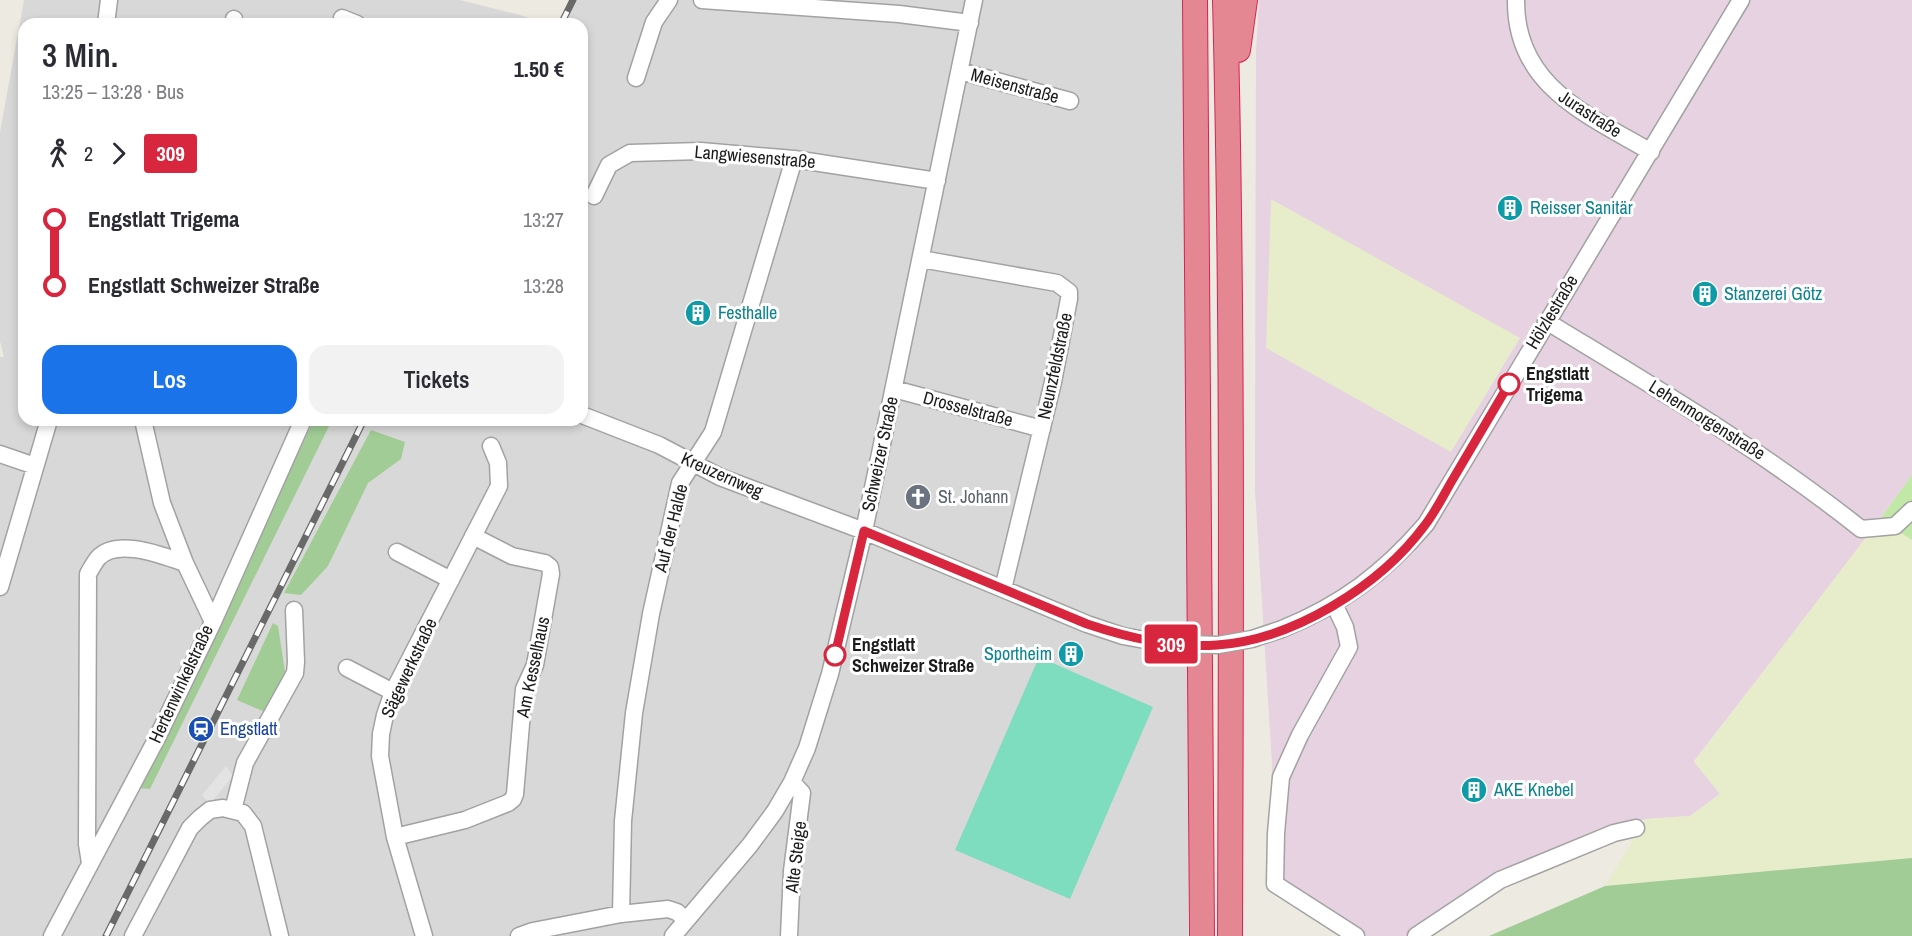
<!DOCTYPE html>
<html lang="de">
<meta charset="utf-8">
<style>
body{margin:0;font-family:"Archivo Narrow",sans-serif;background:#f2f2f3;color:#2b2b33;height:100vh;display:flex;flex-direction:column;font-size:22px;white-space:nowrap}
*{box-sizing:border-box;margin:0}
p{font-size:20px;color:#7c7c81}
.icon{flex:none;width:33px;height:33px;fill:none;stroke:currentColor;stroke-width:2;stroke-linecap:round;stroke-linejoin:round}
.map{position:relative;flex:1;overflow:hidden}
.sheet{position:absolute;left:18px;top:18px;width:570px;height:408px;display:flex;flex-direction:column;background:#fff;border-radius:18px;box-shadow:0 3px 9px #0003}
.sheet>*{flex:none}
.badge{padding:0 12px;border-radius:4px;font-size:21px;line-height:39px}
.map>.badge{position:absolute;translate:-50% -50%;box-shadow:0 0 0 3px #fff}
.legs{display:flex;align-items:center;gap:9px;height:66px;padding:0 24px;font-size:20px}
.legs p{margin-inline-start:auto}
.headline{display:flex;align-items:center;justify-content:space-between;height:102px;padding:0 24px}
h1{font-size:33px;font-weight:600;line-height:45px}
.primary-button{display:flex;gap:12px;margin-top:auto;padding:12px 24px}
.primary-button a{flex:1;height:69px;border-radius:18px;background:#1a73e8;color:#fff;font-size:24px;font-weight:600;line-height:69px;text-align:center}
.primary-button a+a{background:#f2f2f3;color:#2b2b33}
ul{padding:0 24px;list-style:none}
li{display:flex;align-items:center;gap:21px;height:66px;font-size:22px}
li i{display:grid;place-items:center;width:9px;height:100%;margin:0 8px;background:currentColor}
li i::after{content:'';width:15px;height:15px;margin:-8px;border:4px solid;border-radius:50%;background:#fff}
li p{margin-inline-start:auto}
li:first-child i{background:linear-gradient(#0000 50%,currentColor 0)}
li:last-child i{background:linear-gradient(currentColor 50%,#0000 0)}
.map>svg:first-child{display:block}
</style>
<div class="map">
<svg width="1912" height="936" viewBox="0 0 1912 936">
<rect width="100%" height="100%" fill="#edeae1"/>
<path fill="#d9d8d8" d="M24,0H460L520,15L547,24H24V420H582V24H565L577,0H1182L1185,22L1190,435L1188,936H0V357H4L0,341V132Z"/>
<path fill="#e6d2e1" d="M1259,0H1912V475L1839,574L1694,761L1720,794L1690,816L1646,819L1611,828L1406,936H1367L1270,878L1272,764L1255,490L1256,52Z"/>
<path fill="#e7eccb" d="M1271,199L1520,338L1451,452L1266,348Z
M1880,519L1912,540V858L1605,886L1646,819L1690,816L1720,794L1694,762Z"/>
<path fill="#c1e8a6" d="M1912,475V540L1880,519Z"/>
<path fill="#a1cc95" d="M314,420H332L150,789L137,788Z
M371,430L405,442L401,459L368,483L328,566L301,595L284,593Z
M273,623L278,626L285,672L267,713L237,700Z
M1912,858V936H1489L1605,886Z"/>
<path fill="#7eddbf" d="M1039,657L1153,707L1070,899L955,850Z"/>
<path fill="#e3e3e3" d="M226,766L233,776L210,804L202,795Z"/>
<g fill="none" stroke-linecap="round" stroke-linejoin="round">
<g stroke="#a2a2a2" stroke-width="19">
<path id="minor" d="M702,0L899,14L970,23
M1516,0C1515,86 1588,115 1651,152
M342,18L357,24
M106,24L109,0
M233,24L234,19
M960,71L1070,101
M636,78L654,22L669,0
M594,196L609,165L630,153L701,151L794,159L937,181
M921,259L1057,283L1069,292V299L1053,382L1003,589
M1546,321C1654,387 1762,450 1861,529L1895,526L1912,510
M894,389L1042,429
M582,415L659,445L720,477L864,531L1087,624L1123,636L1161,643
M143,420L162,503L185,563L213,622
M0,454L35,466
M397,552L451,580
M0,587L49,420
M1334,604L1345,627L1349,647L1300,735L1281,777L1276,833L1275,884L1356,936
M1282,629C1341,605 1384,573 1426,524L1741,0
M347,668L393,692
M233,810L245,763L295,673L296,662L294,610
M395,837L465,820L508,803L513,799L515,794L524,689L535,665L551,574L550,567L545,563L512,556L473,536
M90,863L87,844L88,574C91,569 94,563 98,558C117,537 163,556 185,563
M621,914L623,821L634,713L651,614L680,483L713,432L794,159
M52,936L157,738L213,622L303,420
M133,936L190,828L200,818L210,810L223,808L243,813L253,826L280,936
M424,936L395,837L380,756L381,734L385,715L393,692L499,486L498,463L491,446
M519,936L533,931L621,914L668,909L677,912L686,920
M673,936L750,845L775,811L792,782L807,748L830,674L864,531L974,0
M789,936L792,871L802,793L792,782
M1416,936L1500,880L1614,833L1636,828"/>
</g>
<g stroke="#d42454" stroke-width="26">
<path id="highway" d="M1195,0L1202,936
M1225,0C1233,312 1231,624 1230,936
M1238,50L1245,0"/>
</g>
<use href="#minor" stroke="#fff" stroke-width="16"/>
<use href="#highway" stroke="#e58792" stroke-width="24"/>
<g stroke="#696969" stroke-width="7">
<path id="rail" d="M561,24L573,0
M106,936L364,420"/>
</g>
<use href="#rail" stroke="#fff" stroke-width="4.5" stroke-dasharray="14" stroke-linecap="butt"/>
<g stroke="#a2a2a2" stroke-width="19" stroke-linecap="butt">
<path id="minor-bridge" d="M1161,643L1218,645L1252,639L1282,629"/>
</g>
<use href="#minor-bridge" stroke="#fff" stroke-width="16"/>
</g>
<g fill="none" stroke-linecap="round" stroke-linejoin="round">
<g stroke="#fff" stroke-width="14">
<path id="line-1" d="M835,655L864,531L1087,624C1129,638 1172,648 1217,645C1293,640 1380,586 1425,525C1436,511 1444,494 1453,479C1472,447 1490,416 1509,384"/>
</g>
<use href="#line-1" stroke="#d7263d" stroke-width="9"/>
</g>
<defs>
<g id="building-disc" transform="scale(1.35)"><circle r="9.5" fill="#0f9aa8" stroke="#fff"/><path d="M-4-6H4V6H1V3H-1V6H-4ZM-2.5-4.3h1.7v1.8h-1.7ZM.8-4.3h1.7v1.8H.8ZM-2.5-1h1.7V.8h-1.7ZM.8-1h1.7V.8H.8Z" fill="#fff"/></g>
<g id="church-disc" transform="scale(1.35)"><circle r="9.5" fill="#6b7280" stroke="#fff"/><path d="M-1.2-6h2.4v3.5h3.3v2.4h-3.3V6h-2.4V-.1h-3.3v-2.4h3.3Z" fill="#fff"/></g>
<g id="station-disc" transform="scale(1.35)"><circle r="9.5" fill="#1a4fb4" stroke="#fff"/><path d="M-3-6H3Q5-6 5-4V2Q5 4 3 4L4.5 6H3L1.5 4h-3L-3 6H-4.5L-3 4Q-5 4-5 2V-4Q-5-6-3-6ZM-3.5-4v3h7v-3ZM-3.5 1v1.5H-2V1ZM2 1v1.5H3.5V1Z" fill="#fff"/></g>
</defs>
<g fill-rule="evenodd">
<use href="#building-disc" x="1510" y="208"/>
<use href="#building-disc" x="1705" y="294"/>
<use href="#building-disc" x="698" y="313"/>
<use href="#church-disc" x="918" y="497"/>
<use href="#building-disc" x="1071" y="654"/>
<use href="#station-disc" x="201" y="729"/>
<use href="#building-disc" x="1474" y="790"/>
</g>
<g fill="#fff" stroke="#d7263d" stroke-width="3">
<circle cx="1509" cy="384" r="10"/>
<circle cx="835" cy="655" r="10"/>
</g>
<g text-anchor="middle" stroke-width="6" stroke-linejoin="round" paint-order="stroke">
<g font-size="18" fill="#1b1b1b" stroke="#fff">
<text transform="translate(1015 86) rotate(15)" y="6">Meisenstraße</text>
<text transform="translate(1590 114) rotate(33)" y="6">Jurastraße</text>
<text transform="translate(755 157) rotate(5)" y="6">Langwiesenstraße</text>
<text transform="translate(1552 312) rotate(-59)" y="6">Hölzlestraße</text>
<text transform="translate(1055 366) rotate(-78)" y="6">Neunzfeldstraße</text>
<text transform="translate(968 409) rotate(15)" y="6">Drosselstraße</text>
<text transform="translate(1707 420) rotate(32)" y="6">Lehenmorgenstraße</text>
<text transform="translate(880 454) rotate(-78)" y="6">Schweizer Straße</text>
<text transform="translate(722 475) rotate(24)" y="6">Kreuzernweg</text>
<text transform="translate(671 528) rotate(-76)" y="6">Auf der Halde</text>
<text transform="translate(533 667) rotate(-78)" y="6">Am Kesselhaus</text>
<text transform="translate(409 668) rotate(-65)" y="6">Sägewerkstraße</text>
<text transform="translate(181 684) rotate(-65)" y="6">Hertenwinkelstraße</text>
<text transform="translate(796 857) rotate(-83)" y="6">Alte Steige</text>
</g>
<g font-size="18" fill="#0d838f" stroke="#fff" text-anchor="start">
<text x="1530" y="214">Reisser Sanitär</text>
<text x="1724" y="300">Stanzerei Götz</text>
<text x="718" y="319">Festhalle</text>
<text x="1052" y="660" text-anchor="end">Sportheim</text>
<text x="1494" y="796">AKE Knebel</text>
</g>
<g font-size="18" font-weight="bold" fill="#1b1b1b" stroke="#fff" text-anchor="start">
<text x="1526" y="380">Engstlatt<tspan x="1526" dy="21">Trigema</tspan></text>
<text x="852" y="651">Engstlatt<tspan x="852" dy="21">Schweizer Straße</tspan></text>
</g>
<g font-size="18" fill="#5b616d" stroke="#fff" text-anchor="start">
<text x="938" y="503">St. Johann</text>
</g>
<g font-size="18" fill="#164399" stroke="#fff" text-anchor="start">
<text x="220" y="735">Engstlatt</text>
</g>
</g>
</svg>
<b class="badge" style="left:1171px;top:644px;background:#d7263d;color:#fff">309</b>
<section class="sheet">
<div class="headline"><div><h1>3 Min.</h1><p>13:25 – 13:28 · Bus</p></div><b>1.50 €</b></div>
<div class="legs"><svg class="icon" aria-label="walk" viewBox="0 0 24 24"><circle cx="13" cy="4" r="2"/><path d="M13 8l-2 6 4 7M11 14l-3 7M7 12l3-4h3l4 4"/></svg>2<svg class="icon" aria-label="forward" viewBox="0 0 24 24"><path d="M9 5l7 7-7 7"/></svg><b class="badge" style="background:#d7263d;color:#fff">309</b></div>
<ul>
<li><i style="color:#d7263d"></i><b>Engstlatt Trigema</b><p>13:27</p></li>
<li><i style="color:#d7263d"></i><b>Engstlatt Schweizer Straße</b><p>13:28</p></li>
</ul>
<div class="primary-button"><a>Los</a><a>Tickets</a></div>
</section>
</div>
